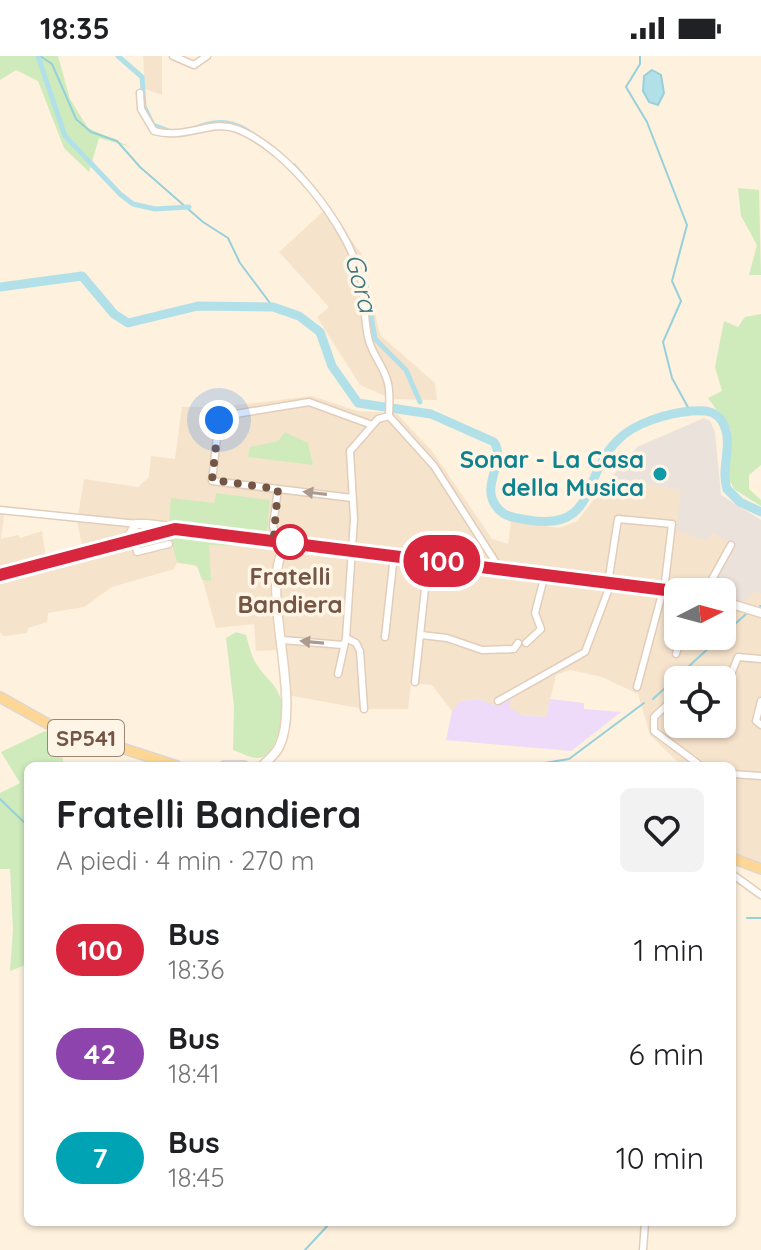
<!DOCTYPE html>
<html lang="it">
<meta charset="utf-8">
<style>
body{margin:0;font-family:Quicksand,sans-serif;background:#f2f2f2;color:#202124;height:100vh;display:flex;flex-direction:column;font-size:30px;white-space:nowrap}
*{box-sizing:border-box;margin:0}
p{font-size:26px;color:#757577}
.icon{flex:none;width:44px;height:44px;fill:none;stroke:currentColor;stroke-width:2;stroke-linecap:round;stroke-linejoin:round}
.map{position:relative;flex:1;overflow:hidden}
.sheet{position:absolute;left:24px;top:706px;width:712px;height:464px;display:flex;flex-direction:column;background:#fff;border-radius:12px;box-shadow:0 2px 6px #0004}
.sheet>*{flex:none}
.badge{padding:0 16px;border-radius:26px;font-size:28px;line-height:52px}
.needle{width:52px;rotate:84deg}
.fabs{position:absolute;left:664px;top:522px;display:grid;gap:16px}
.fabs a{display:grid;place-items:center;width:72px;height:72px;border-radius:12px;background:#fff;box-shadow:0 2px 6px #0004;font-size:40px}
.you{position:absolute;width:40px;height:40px;margin:-20px;border:6px solid #fff;border-radius:50%;background:#1a73e8;box-shadow:0 0 0 12px #1a73e833}
.map>.badge{position:absolute;translate:-50% -50%;box-shadow:0 0 0 4px #fff}
.round{display:grid;place-items:center;flex:none;width:84px;height:84px;border-radius:12px;background:#f2f2f2}
.overview{display:flex;align-items:center;justify-content:space-between;height:136px;padding:0 32px}
h1{font-size:38px;font-weight:700;line-height:60px}
ul{padding:0;list-style:none}
li{display:flex;align-items:center;gap:24px;height:104px;padding:0 32px}
li div{flex:1}
li b{display:block;font-size:30px}
li em{font-style:normal}
li .badge{min-width:88px;font-weight:700;text-align:center}
.status{display:flex;justify-content:space-between;align-items:center;height:56px;padding:0 40px;background:#fff;direction:ltr}
.status svg{height:22px;fill:currentColor}
.map>svg:first-child{display:block}
</style>
<div class="status"><b>18:35</b><svg viewBox="0 0 49 12"><path d="M0 12V9h3v3zM5 12V6h3v6zM10 12V3h3v9zM15 12V0h3v12zM26 1h20v11H26zM47 4h2v5h-2z"/></svg></div>
<div class="map">
<svg width="761" height="1194" viewBox="0 0 761 1194">
<rect width="100%" height="100%" fill="#fef1de"/>
<path fill="#f6e3cc" fill-rule="evenodd" d="M143,0H162V39L145,33Z
M327,152L361,197L380,279L435,327L437,344L392,343L360,329L317,261L329,251L279,196Z
M312,340L357,355L396,357L432,395L492,483L508,488L511,465L559,472L577,465L611,422L681,434L712,477L734,489L710,536H678V580H722V540L742,547L753,536L761,537V809L732,799V710H682L650,679L638,638L602,621L570,614L556,619L546,661L522,659L477,643L460,645L452,655L432,629L411,627L408,653H364L282,638L279,594L256,595L254,568L216,572L200,514L194,509L177,507L174,513L112,531L84,551L48,557L47,566L28,572L27,577L4,580L0,576V452H5L1,483L18,479L20,482L42,475L46,502L83,493L77,466L84,423L138,431L149,421L151,400L175,403L182,351H220ZM678,624H722V668H678Z"/>
<path fill="#ebe2db" d="M704,362L710,365L715,376L721,439L761,464V537L753,536L743,547L722,540V536L709,535L734,489L712,477L707,485L676,474L681,434L611,422L637,391Z"/>
<path fill="#eedbf9" d="M511,639L510,652L522,659L546,661L550,643L584,647V653L621,656L571,695L446,684L452,655L460,645L477,643L495,649Z"/>
<path fill="#cfebbc" d="M0,0H58L70,43L88,72L131,91L99,82L89,116L64,92L38,25L16,14L0,24Z
M738,132L759,134L761,219H749L757,189L741,160Z
M761,258V409L749,419V433L761,444V450L734,433L728,421L731,374L708,342L722,335L715,311L724,265L738,271L745,261Z
M285,376L308,387L313,409L248,401L250,391L278,385Z
M216,437L270,444L267,475L169,467L171,442L214,447Z
M194,479L233,484L232,490L209,489L211,525L202,524L197,510L177,506L170,481Z
M236,576L246,579C249,589 251,600 257,609C264,621 277,628 281,644C285,658 278,694 263,701C255,705 242,697 233,694L234,650L226,582Z
M45,675L62,681L63,710H28V908L10,915L13,874L10,813H0V737L20,727L1,696Z"/>
<path fill="#b2e0e8" stroke="#97d0da" stroke-width="2" d="M652,14L661,19L664,37L658,49L649,46L643,35L644,20Z"/>
<g fill="none" stroke-linecap="round" stroke-linejoin="round">
<path stroke="#97d0da" stroke-width="2" d="M40,0L52,8L76,63L91,76L117,85L140,111L203,166L228,182L240,207L273,251
M640,0V8L626,31L647,66L687,169L672,225L681,245L663,286L672,322L690,355
M760,550H761
M653,643L746,558
M526,710L569,703L644,647
M0,743L28,770
M747,862H761
M305,1194L331,1166"/>
<path stroke="#b2e0e8" stroke-width="5" d="M38,0L65,80L120,138L133,148L155,153L189,151
M118,0L142,21L144,50L153,69L169,75
M194,73C217,62 235,65 255,80
M294,110L305,123
M344,177L365,223L375,283L406,314L420,346"/>
<path stroke="#b2e0e8" stroke-width="9" d="M0,231L82,220L114,258L128,267L198,250L273,251L299,260L320,276L332,310L358,347L431,358L494,386C507,405 480,429 496,450C503,461 516,462 528,464C598,476 581,419 618,384C634,367 668,357 691,355C704,354 716,354 723,367C734,388 720,412 727,433L740,446L761,456"/>
<g stroke="#e2cdba" stroke-width="9">
<path id="street" d="M173,0L194,9L207,0
M140,37L141,53L154,75C186,84 211,63 237,73C287,92 346,168 360,219C366,240 363,264 369,285C373,299 383,310 387,324C391,335 389,349 389,360
M389,360L434,410L500,513
M352,442L212,425L219,364L223,360L309,346L372,369
M0,454L138,468
M134,483L137,496L169,488
M277,484L273,470L278,433
M608,527L618,463L672,468L664,534
M705,536L731,489
M421,579L447,582L482,594L514,593L518,587
M385,581L394,499
M346,582L356,587L360,595L364,653
M282,584L343,589
M526,587L541,573L535,557L545,518
M676,598L681,580
M338,618L346,582L354,463L350,395L378,363L389,360
M415,626L428,504
M637,631L663,534
M722,641L738,601L761,603
M498,645L585,596L611,527
M761,645L756,665L761,669
M678,648L669,647L654,661V675L701,710
M732,718L761,720
M732,818L761,839
M643,1194L645,1166"/>
</g>
<g stroke="#e9d0b9" stroke-width="11">
<path id="secondary" d="M118,486L129,480L136,468H147L682,536
M0,519L170,474
M722,545L761,557
M262,710C268,704 275,699 279,691C304,640 255,524 288,486"/>
</g>
<g stroke="#ded6d2" stroke-width="12">
<path id="primary" d="M0,641L48,668L177,710
M224,710H244
M732,802L761,813"/>
</g>
<use href="#street" stroke="#fff" stroke-width="6"/>
<use href="#secondary" stroke="#fff" stroke-width="8"/>
<use href="#primary" stroke="#ffd794" stroke-width="9"/>
</g>
<defs><path id="oneway-solid" d="M-6-.8H1V-3.2L6.5 0L1 3.2V.8H-6Z" transform="scale(2)"/></defs>
<g fill="#ac9a8f">
<use href="#oneway-solid" transform="translate(315 437) rotate(-173)"/>
<use href="#oneway-solid" transform="translate(312 586) rotate(-175)"/>
</g>
<g fill="none" stroke-linecap="round" stroke-linejoin="round">
<g stroke="#fff" stroke-width="18">
<path id="line" d="M0,519L175,473L682,536"/>
</g>
<use href="#line" stroke="#d7263d" stroke-width="12"/>
<path stroke="#755645" stroke-width="8" stroke-dasharray="0 14.4" d="M219,364L212,424L278,433L274,478L277,485L290,486"/>
</g>
<circle fill="#0f9aa8" stroke="#fff5e6" stroke-width="3" cx="660" cy="418" r="8"/>
<circle fill="#fff" stroke="#d7263d" stroke-width="4" cx="290" cy="486" r="16"/>
<g text-anchor="middle" stroke-width="7" stroke-linejoin="round" paint-order="stroke">
<rect fill="#fff5e6" stroke="#9e8675" stroke-width="2" x="48" y="664" width="76" height="36" rx="6"/>
<g font-size="22" font-weight="bold" fill="#755645">
<text x="86" y="690">SP541</text>
</g>
<g font-size="24" font-weight="bold" fill="#0d838f" stroke="#fff5e6" text-anchor="end">
<text x="644" y="412">Sonar - La Casa<tspan x="644" dy="28">della Musica</tspan></text>
</g>
<g font-size="24" font-weight="bold" fill="#755645" stroke="#fff5e6">
<text x="290" y="529">Fratelli<tspan x="290" dy="28">Bandiera</tspan></text>
</g>
<g font-size="26" font-style="italic" fill="#3b7783" stroke="#fff5e6">
<text transform="translate(361 227) rotate(75)" y="9">Gora</text>
</g>
</g>
</svg>
<div class="fabs">
<a><svg class="needle" viewBox="-14 -14 28 28"><path d="M0-13l5 13h-10z" fill="#e53935"/><path d="M0 13l5-13h-10z" fill="#757577"/></svg></a>
<a><svg class="icon" aria-label="locate" viewBox="0 0 24 24"><circle cx="12" cy="12" r="6"/><path d="M12 2v4M12 18v4M2 12h4M18 12h4"/></svg></a>
</div>
<div class="you" style="left:219px;top:364px"></div>
<b class="badge" style="left:442px;top:505px;background:#d7263d;color:#fff">100</b>
<section class="sheet">
<div class="overview"><div><h1>Fratelli Bandiera</h1><p>A piedi · 4 min · 270 m</p></div><a class="round"><svg class="icon" aria-label="heart" viewBox="0 0 24 24"><path d="M12 20l-8-8c-3-5 5-10 8-4 3-6 11-1 8 4z"/></svg></a></div>
<ul>
<li><span class="badge" style="background:#d7263d;color:#fff">100</span><div><b>Bus</b><p>18:36</p></div><em>1 min</em></li>
<li><span class="badge" style="background:#8e44ad;color:#fff">42</span><div><b>Bus</b><p>18:41</p></div><em>6 min</em></li>
<li><span class="badge" style="background:#00a3b4;color:#fff">7</span><div><b>Bus</b><p>18:45</p></div><em>10 min</em></li>
</ul>
</section>
</div>
